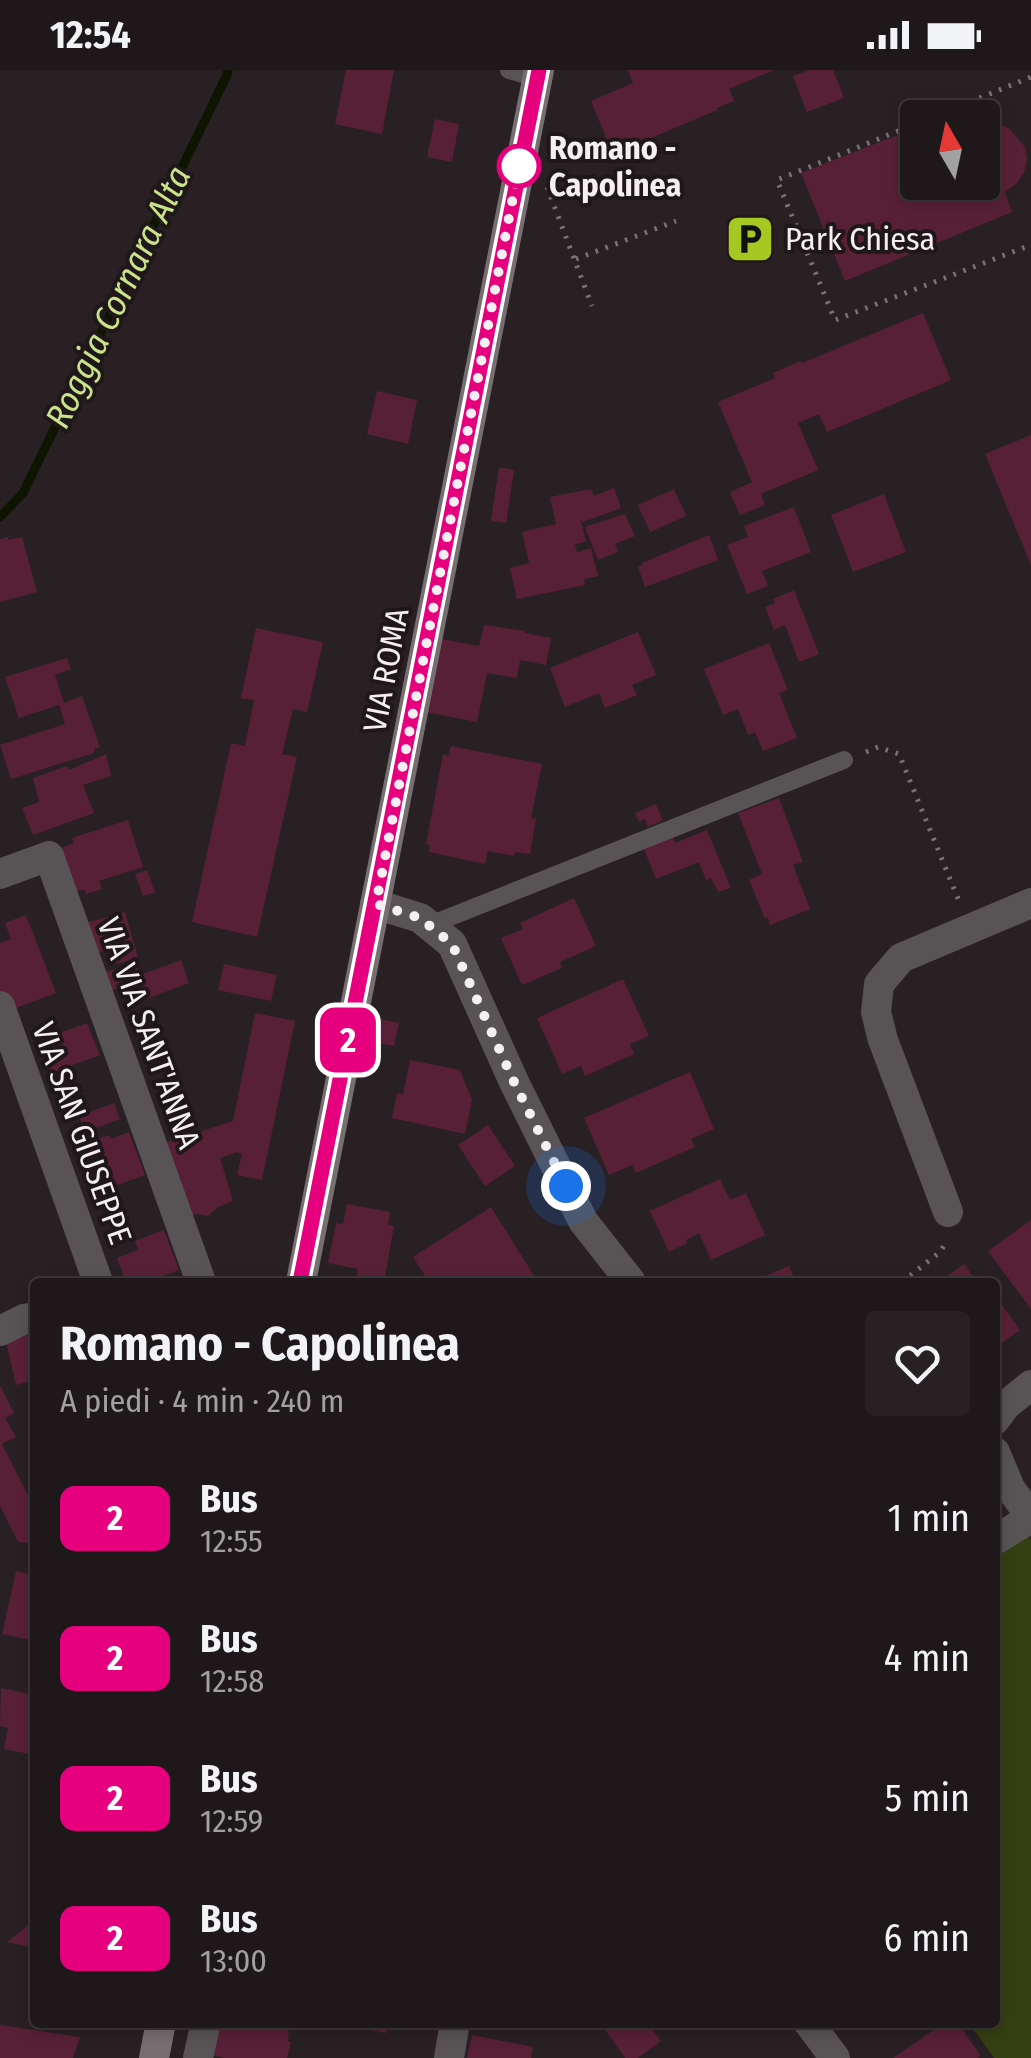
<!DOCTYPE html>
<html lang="it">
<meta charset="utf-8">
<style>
body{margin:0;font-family:"Fira Sans Condensed",sans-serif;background:#272123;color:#f1f3f6;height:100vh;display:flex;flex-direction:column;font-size:38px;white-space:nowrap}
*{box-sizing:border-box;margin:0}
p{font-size:32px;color:#a1a0a2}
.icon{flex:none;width:55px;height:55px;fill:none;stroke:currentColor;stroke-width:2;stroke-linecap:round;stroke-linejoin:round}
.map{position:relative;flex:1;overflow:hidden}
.panel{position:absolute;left:30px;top:1208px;width:970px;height:750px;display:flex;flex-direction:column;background:#1f181a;border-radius:10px;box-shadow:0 5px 15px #0003,0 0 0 2px #3c3739}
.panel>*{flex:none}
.badge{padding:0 20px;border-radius:15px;font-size:35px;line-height:65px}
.needle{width:65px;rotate:351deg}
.buttons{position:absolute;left:900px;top:30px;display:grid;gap:20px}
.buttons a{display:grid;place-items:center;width:100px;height:100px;border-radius:10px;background:#1f181a;box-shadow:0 5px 15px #0003,0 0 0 2px #3c3739;font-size:50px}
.you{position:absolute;width:50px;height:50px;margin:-25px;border:8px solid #fff;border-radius:50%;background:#1a73e8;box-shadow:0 0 0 15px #1a73e833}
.map>.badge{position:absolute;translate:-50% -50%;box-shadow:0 0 0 5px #fff}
.round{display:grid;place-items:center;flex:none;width:105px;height:105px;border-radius:10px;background:#272123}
.head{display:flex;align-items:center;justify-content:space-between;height:170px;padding:0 30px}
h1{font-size:48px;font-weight:700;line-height:75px}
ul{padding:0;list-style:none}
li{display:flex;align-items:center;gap:30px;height:140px;padding:0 30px}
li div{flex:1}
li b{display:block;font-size:38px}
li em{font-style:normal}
li .badge{min-width:110px;font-weight:700;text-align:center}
.status{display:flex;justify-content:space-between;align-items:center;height:70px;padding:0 50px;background:#1f181a;direction:ltr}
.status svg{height:28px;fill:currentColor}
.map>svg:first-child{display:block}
</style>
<div class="status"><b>12:54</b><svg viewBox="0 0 49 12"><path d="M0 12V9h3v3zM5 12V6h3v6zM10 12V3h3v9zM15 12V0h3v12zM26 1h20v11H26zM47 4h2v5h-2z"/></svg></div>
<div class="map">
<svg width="1031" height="1988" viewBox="0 0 1031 1988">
<rect width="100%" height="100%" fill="#292023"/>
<path fill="#343f12" d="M1027,1465L1031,1470V1988H994L969,1953L995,1952V1472Z"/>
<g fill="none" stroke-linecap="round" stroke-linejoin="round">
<path stroke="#0d1400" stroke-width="9" d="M0,447L23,423L227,5L228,0"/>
</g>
<path fill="#582037" d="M346,0H394L382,64L335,54Z
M628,0H774L729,19L734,31L717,38V40L630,77L629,74L612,82L591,31L633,13Z
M809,0H833L844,28L807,42L793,6Z
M435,49L459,54L452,92L427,87Z
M988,53L1000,54L1010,59L1025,77L1027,90L1024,103L1016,114L1005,122L1012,142L845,211L801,103L918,57V112H982V55Z
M923,243L951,310L827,362L819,344L798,353L818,400L761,424L765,435L740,445L730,422L752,412L718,332L775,308L773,303L801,291L802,293Z
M377,321L417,330L408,374L367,364Z
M1031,365V495L985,384Z
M499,397L514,400L506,453L491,451Z
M614,418L621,438L583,452L581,450L586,472L575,474L577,482L591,478L598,506L584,509L585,515L517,529L510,498L529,493L522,462L556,454L550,427L591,419L594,426Z
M674,419L686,446L650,462L638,435Z
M884,424L906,482L853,502L831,445Z
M794,437L811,482L762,501L768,516L747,524L727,475L748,467L744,456Z
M625,444L635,466L615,474L618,482L598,490L585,457Z
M709,465L718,490L645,517L638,497L643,495L642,493Z
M8,467V470L22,467L37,522L0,532V469Z
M794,520L819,584L799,592L785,555L774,560L765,537L775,533L773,529Z
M484,555L525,561V563L551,568L546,595L520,590L517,608L487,603L477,652L426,642L441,569L479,576Z
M256,558L323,572L307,642L293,639L282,684L297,687L257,867L192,852L231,673L245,676L254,630L241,628Z
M638,562L656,605L632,615L637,625L605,638L599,623L565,637L550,598Z
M769,573L788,620L779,623L797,668L763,681L755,662L748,665L738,639L723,645L704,599Z
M67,588L71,599L55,605L64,633L82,626L100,677L94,679V683L11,709L0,675L65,654L59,635L19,648L5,607Z
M451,676L542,694L531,748L536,749L530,784L515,782L514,786L488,781L485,794L429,782L430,775L426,774L443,684L448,686Z
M106,684L111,706L83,715L94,743L33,765L22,738L39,732L33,708L67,696L69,700Z
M779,728L803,792L793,795L810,839L770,855L768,847L765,849L749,810L762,804L738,743Z
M656,734L663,750L648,757L645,749L639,752L635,743Z
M128,750L143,797L99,811L102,819L86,824L84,819L75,822L60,778L74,773L72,768Z
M707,760L731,818L718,822L711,808L706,810L699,792L656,809L643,777L672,765L675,773Z
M147,800L155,822L143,826L135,804Z
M574,828L596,876L560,892L562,898L522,915L501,868L523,859L520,853Z
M125,842L138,888L113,895L109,879L91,885L82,854Z
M26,845L56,923L8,941L0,920V873L11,869L5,853Z
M181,890L189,913L138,932L135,923L122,928L119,918L101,923L96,904L137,894L140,905Z
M224,894L277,905L271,931L218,920Z
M623,909L649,966L630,974L634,984L585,1006L581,996L562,1004L537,948Z
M255,943L295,951L262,1110L237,1105L242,1084L237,1082L220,1088L233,1131L218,1137L208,1146L197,1144L184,1148L165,1073L233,1051Z
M362,945L399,953L394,976L359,970Z
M87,953L100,985L51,1003L39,971Z
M410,990L460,1000L472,1030L465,1064L392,1048L397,1023L403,1024Z
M690,1002L714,1059L691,1069L695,1077L636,1103L632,1095L609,1105L584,1048Z
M114,1033L120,1049L85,1062L79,1046Z
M488,1055L515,1096L485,1116L458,1075Z
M129,1062L145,1105L98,1122L80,1075L109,1065L111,1069Z
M720,1109L730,1130L746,1123L765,1165L711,1190L699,1163L686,1170L687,1173L669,1182L650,1141Z
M347,1134L390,1142L388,1155L394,1156L384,1212H356L358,1199L328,1193L336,1153L343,1154Z
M491,1137L538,1212H429L413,1187Z
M1031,1150V1239L988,1181Z
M164,1160L179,1200L148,1212H126L117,1188L138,1180L135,1171Z
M964,1194L975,1209L980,1205L986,1212H939Z
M789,1196L796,1212H751Z
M995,1225L1020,1260L995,1278Z
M35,1257V1310L16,1315L4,1263Z
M0,1315L14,1343L5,1348L16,1367L2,1374L35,1439V1474L18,1472L0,1436Z
M16,1501L35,1505V1571L2,1564Z
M1,1618L35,1625V1685L4,1679L8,1658L0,1656Z
M35,1850V1878L7,1872Z
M212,1952H273L272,1955L289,1958L288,1971L291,1972L287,1988H225L205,1984Z
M341,1952H388L386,1963L341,1954Z
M600,1952H655L650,1957L661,1971L638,1988H625Z
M945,1952H957L981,1986L978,1988H893Z
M0,1955L80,1967L73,1988H0Z
M472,1965L533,1977L531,1988H467Z"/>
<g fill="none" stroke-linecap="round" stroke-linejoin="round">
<path stroke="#7a7274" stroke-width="5" stroke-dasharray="2.5 8" stroke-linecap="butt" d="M931,48L1031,7
M918,53L777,110L835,250L1031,175
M547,117L592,236
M576,189L676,151
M866,682L878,677L899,684L959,831
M902,1212L940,1182L947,1171"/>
<path stroke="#585455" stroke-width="18" d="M509,0L538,8
M430,855L844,690"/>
<path stroke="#585455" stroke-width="30" d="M0,804L49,786L201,1212
M375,834L420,848L452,874L514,1012L583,1151L631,1212
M0,936L98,1212
M948,1142L883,970L876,942L879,914L901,888L1031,833
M0,1261L24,1249L35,1247
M995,1350L1006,1335L1031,1315
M995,1382L1010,1418L1031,1447
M995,1470L1031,1448
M808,1952L835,1988
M198,1988L206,1952
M449,1988L455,1952"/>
<path stroke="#766f71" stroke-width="30" d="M301,1212L539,0
M154,1988L161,1952"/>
</g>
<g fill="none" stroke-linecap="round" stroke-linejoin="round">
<g stroke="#fff" stroke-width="22">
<path id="line" d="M300,1212L539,0"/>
</g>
<use href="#line" stroke="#e6007e" stroke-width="15"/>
<path stroke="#f5eff1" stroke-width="10" stroke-dasharray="0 18" d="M519,96L376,834L420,848L452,874L514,1012L566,1116"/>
</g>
<defs>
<g id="parking-square" transform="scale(2.5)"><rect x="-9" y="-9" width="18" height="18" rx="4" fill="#a5c822" stroke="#1f1719"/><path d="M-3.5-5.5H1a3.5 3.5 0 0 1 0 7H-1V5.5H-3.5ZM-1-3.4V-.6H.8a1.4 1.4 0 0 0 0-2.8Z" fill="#111"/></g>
</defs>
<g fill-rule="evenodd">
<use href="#parking-square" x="750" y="169"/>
</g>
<circle fill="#fff" stroke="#e6007e" stroke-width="5" cx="519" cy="96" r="20"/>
<g text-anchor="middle" stroke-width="8" stroke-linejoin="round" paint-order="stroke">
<g font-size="32" font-weight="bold" fill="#f5eff1" stroke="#1f1719" text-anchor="start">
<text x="549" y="89">Romano -<tspan x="549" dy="37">Capolinea</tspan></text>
</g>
<g font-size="32" fill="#f5eff1" stroke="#1f1719" text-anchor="start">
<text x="785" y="180">Park Chiesa</text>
</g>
<g font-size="32" fill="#f5eff1" stroke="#1f1719">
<text transform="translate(386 600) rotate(-79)" y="11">VIA ROMA</text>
<text transform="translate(149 963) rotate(70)" y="11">VIA VIA SANT'ANNA</text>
<text transform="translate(82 1063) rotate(70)" y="11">VIA SAN GIUSEPPE</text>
</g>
<g font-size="35" font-style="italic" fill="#cae38a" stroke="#1f1719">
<text transform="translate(118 227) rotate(-64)" y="12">Roggia Cornara Alta</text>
</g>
</g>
</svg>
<div class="buttons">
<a><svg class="needle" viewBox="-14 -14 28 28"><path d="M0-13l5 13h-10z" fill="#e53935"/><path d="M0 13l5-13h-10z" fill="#a1a0a2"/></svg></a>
</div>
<div class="you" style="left:566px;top:1116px"></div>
<b class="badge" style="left:348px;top:970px;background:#e6007e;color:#fff">2</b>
<section class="panel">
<div class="head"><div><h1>Romano - Capolinea</h1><p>A piedi · 4 min · 240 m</p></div><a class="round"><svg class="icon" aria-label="heart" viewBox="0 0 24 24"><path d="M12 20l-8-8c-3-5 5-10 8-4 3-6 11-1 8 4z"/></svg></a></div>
<ul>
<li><span class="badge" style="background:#e6007e;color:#fff">2</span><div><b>Bus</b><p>12:55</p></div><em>1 min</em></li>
<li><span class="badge" style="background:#e6007e;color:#fff">2</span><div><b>Bus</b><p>12:58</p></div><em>4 min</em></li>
<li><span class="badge" style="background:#e6007e;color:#fff">2</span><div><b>Bus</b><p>12:59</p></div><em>5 min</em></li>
<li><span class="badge" style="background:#e6007e;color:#fff">2</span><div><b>Bus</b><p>13:00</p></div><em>6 min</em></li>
</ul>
</section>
</div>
